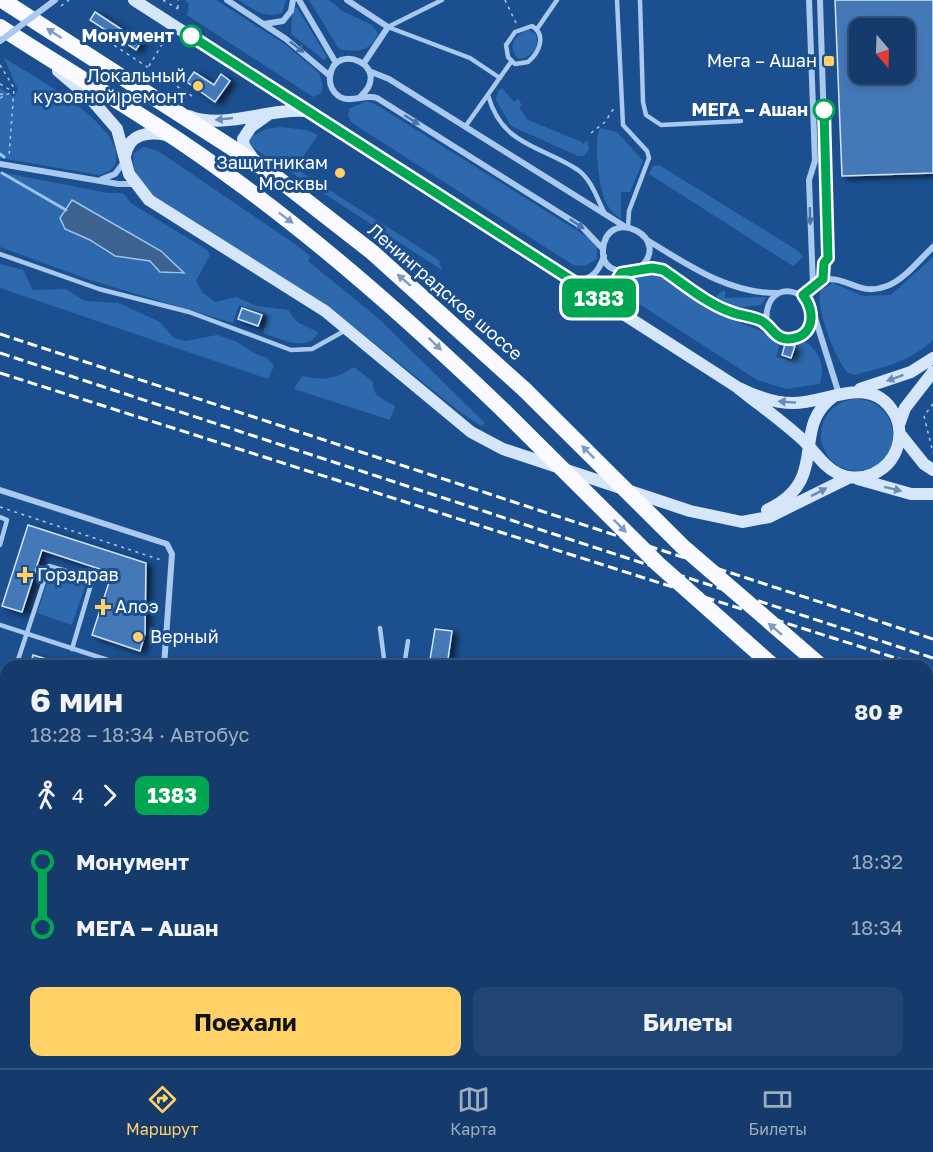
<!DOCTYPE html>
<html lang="ru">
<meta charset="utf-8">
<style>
body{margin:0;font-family:"Golos Text",sans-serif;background:#214673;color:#f1f3f6;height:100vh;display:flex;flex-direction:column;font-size:22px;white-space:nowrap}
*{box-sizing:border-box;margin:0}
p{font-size:20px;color:#9dadc1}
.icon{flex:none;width:33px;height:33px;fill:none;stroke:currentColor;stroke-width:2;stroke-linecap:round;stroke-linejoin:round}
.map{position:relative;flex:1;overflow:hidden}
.drawer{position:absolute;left:0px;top:660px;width:933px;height:408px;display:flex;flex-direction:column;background:#143b6b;border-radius:18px 18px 0 0;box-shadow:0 3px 9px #0003,0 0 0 2px #33557e}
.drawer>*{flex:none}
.badge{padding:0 12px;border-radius:9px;font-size:21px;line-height:39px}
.needle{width:39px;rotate:161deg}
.fabs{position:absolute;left:849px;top:18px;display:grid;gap:12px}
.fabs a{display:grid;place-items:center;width:66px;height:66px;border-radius:12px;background:#143b6b;box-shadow:0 3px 9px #0003,0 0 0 2px #33557e;font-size:30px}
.map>.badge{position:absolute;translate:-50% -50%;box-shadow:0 0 0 3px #fff}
.legs{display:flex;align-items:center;gap:9px;height:66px;padding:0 30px;font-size:20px}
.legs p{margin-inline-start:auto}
.head{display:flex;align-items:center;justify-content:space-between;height:102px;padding:0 30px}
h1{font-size:33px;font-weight:700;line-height:45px}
.cta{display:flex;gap:12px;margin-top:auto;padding:12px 30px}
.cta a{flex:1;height:69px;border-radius:12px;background:#ffd166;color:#111;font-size:24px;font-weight:700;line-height:69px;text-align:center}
.cta a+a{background:#214673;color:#f1f3f6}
ul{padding:0 30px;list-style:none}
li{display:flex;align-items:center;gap:21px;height:66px;font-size:22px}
li i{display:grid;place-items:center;width:9px;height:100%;margin:0 8px;background:currentColor}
li i::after{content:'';width:15px;height:15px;margin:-8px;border:4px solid;border-radius:50%;background:#143b6b}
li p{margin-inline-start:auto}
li:first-child i{background:linear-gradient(#0000 50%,currentColor 0)}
li:last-child i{background:linear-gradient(currentColor 50%,#0000 0)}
.dock{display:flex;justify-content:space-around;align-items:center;height:84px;border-top:2px solid #33557e;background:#143b6b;font-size:16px;color:#9dadc1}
.dock a{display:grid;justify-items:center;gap:3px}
.dock .on{color:#ffd166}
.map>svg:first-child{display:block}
</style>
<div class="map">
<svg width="933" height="1068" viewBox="0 0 933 1068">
<defs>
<filter id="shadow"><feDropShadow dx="5.5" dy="3" stdDeviation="3" flood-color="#0009"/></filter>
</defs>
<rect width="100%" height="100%" fill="#1b4f8f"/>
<path fill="#2e69ad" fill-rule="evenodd" d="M185,0H216L286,45L319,73L323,86L321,93L313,97L187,15L189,4Z
M239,0H286L282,13C264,19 254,10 239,0Z
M309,0H329L342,11L372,25L378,33C372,51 357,53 339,49Z
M296,6L327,57L324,60L291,34L292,16Z
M529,30L536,35C540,49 531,58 518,59C507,47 514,34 529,30Z
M4,58C31,75 130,127 115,165L108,172L99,175L0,158V88L14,97L18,90Z
M502,88L514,102L518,99L522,105L519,108L528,120L582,142L583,145L587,139L589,149L584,156H578L511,126L496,100L498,91Z
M366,101L375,104L589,238L597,247V259L585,266L573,265L351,122L348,116L349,109Z
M281,127L306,130L318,135L295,168L439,260L442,270L249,145V138L266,129Z
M600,128L617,132L643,161L630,192H621V219C616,215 611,211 607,205C599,190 593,143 600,128Z
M144,147L158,151L295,244L311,257L308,261L378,318L485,423L481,426L460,412L324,303L156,198C143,187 130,171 134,153Z
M659,165L797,250L803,257L793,266L649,174L653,166Z
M0,172L108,193H123L132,204L207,250L210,255L196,281L203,293L215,302L236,297L257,306L288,310L297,322L318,332C310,354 278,338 263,333L268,315L239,305L233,323L90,280L0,247ZM72,200L161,251L173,261L182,275C169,272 157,274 150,261C140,258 131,259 121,258C104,255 75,229 60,218Z
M933,257V340C911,361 883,368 854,375L848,373C836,361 814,305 821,290L833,283L863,296L891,295Z
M0,264L23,270L33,290L66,289L85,301L119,303L160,322L174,338L185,341L217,335L237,342L256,354L267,358L274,366L268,379L0,288Z
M642,273C675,276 692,300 720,314C739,324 761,330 781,339L776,357L792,361L797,345L788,342L803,340C820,351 825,365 820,384L786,389L757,380L622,293L619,290L623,280Z
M722,291H725V298L767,297L761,305L734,308L716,297Z
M354,367L373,382C372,398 385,399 395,406L390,420L294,389L302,376C325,381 335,379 354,367Z
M821 435a36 36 0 1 1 72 0a36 36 0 1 1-72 0Z
M51,571L86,583L72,625L37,613Z
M25,1062H56L55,1068H26Z"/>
<path fill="#3c6290" stroke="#9cc4f0" stroke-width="1.5" d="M72,200L161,251L184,273L160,272L150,261L115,256L90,240L65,229L60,218Z"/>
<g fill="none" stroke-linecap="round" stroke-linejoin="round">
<path stroke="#9cc4f0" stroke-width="3" d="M0,154L4,157
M2,173L66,210"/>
</g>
<path fill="#4478b7" stroke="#cfe3fa" stroke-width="1.5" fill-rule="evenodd" filter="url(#shadow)" d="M835,0H933V173L842,176ZM860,28H904V74H860Z
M95,12L141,42L136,50L90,20Z
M194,72L214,85L221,74L230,81L215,102L187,82Z
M242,308L262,315L258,326L238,319Z
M785,344L795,346L791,358L782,355Z
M28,525L146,563L145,634L140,651L92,635L112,573L42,550L22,612L2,606Z
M435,629L452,631L447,666H429Z
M33,655L63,664V666H30Z"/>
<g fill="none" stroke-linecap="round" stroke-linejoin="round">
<path stroke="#a9c9ee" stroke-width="1.5" stroke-dasharray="3 4.5" stroke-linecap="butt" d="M163,0L178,9
M505,0L516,23
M178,8V0
M89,29L195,98
M0,65L14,88L9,156
M149,66L167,36
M0,84L12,91
M0,94L7,95
M0,98L12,92
M591,133L605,122L614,108
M933,404L924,416L933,453
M0,507L164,561
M0,733L6,735
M0,958L6,957
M0,978L6,959"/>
<path stroke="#a9c9ee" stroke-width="4.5" d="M617,0L623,125L647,151L649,158L629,211L628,227
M640,0L643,102L646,115L661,125L741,121
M532,26C547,35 539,53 528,62L515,64L508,57L506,45L515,32Z
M388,27L470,58L500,78
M388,27L442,0
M537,29L557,0
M488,95C502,146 540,145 578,170C592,180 597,199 605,214
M465,127L511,62
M0,254L99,289L189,312L291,350L312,349L346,330
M0,517L7,520L0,545
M0,625L120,664L144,666
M380,628L385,666
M16,666L49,566L87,577L92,581L72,649
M404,666L408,641
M0,684L6,686
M0,721L6,700
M0,754L6,761
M927,949L933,942
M0,995L6,996
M0,1057L4,1068
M521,1062L530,1068
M655,1062L663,1068
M709,1062L716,1068
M64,1068L65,1062
M121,1068L122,1062
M534,1068L538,1062
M786,1068L795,1062"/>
<path stroke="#a9c9ee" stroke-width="6" d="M227,0L286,39L330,76
M299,0L336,63
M347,0L388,27L364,63
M809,0L815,161L809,180L813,285
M820,0L828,252L823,279
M264,24L283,21L291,11L293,0
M369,71L389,79L624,226
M360,97C395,66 333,40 330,77C329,85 333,93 340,97C351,103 365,94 377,98L582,227L603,249
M0,164L118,184H135
M102,179L115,174L124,162
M647,240C688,265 729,294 778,293
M637,270C678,239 606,203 603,250C601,283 645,267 663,270L723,309L760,320L775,334L786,339L799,337L809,329L813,317
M576,281C592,280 599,271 604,256
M803,295C840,257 849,301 887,286C904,280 920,259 933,247
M604,301L621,273
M767,325C762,292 790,279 811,305L839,394
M0,490L167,544L172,554L164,666
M0,931L6,933
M142,1068L143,1062"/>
<path stroke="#d6e6fa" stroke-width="12" d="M134,0L737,387C759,405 784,422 805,442C815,452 824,467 837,473C849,479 861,479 873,474C884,469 893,460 897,448C901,437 900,423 894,413C871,373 828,403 793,403C773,403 755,396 737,387
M58,71L91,99L117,129L129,174L149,200L325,311L471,432L503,449L690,511L742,522L769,517L850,477
M189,116C225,130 267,108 305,111
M125,156C129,134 147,131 167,135
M252,157L244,146L243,139L251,127L269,114
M860,389L911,372L933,358
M899,425L905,408L933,372
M900,434L924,464L933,470
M858,479L911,494H933
M767,510C832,480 789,429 833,397"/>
<path stroke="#f8faff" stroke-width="16" d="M2,0L268,171L372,252L525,390
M0,27C77,77 158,123 232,178C329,248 418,328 504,411
M927,743L933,747
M927,778L933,782"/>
<path stroke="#fff" stroke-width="3" stroke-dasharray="10 4.5" stroke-linecap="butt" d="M0,334L933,639
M0,353L933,658
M0,373L921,666"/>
<path stroke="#a9c9ee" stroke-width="1.5" stroke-dasharray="3 4.5" stroke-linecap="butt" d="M61,6L69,0"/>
<path stroke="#a9c9ee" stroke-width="6" d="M0,41L55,0"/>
<path stroke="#f8faff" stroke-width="16" d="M525,390L682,546L821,666
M504,411L658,564L773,666"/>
</g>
<defs><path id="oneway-solid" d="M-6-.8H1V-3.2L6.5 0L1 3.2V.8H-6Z" transform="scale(1.5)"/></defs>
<g fill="#7e9cc1">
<use href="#oneway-solid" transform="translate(54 33) rotate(-147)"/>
<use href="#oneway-solid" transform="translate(286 218) rotate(37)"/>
<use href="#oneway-solid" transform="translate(404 280) rotate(-139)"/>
<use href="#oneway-solid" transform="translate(435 344) rotate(44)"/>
<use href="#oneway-solid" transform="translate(588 452) rotate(-135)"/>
<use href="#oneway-solid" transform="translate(620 526) rotate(45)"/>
<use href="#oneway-solid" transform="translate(775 629) rotate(-140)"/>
</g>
<g fill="#4674ac">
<use href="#oneway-solid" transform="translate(297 47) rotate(38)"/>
<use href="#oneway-solid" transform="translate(412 120) rotate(32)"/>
<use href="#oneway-solid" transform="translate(810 216) rotate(89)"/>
<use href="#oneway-solid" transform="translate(577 224) rotate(34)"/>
</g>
<g fill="#668bba">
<use href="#oneway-solid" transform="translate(224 119) rotate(174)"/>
<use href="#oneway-solid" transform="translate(895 378) rotate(160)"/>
<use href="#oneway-solid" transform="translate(787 402) rotate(-176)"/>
<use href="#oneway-solid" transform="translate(893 489) rotate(14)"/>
<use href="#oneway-solid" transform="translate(819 492) rotate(-27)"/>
</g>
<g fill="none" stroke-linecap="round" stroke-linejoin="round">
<g stroke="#fff" stroke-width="14">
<path id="line-1" d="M191,36L604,301L621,273L652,268L663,270C684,284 707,304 731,312C741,316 752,316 762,321C772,327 775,339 788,339C815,338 816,311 803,295L823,279L824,263L828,258L824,110"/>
</g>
<use href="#line-1" stroke="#00a651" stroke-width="9"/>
</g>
<g fill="#fff" stroke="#00a651" stroke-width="3">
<circle cx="191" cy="36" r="10"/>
<circle cx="824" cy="110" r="10"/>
</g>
<g fill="#ffd166" stroke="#1b4f8f" stroke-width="2">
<rect x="823" y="55" width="12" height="12" rx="3"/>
<circle cx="198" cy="86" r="6"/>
<circle cx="340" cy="173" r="6"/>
<path d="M22 566h6v6h6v6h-6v6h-6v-6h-6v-6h6z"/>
<path d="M100 598h6v6h6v6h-6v6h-6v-6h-6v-6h6z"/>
<circle cx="138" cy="637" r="6"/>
</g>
<g text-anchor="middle" stroke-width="6" stroke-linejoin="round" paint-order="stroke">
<g font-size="18" font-weight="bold" fill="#fff" stroke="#1b4f8f" text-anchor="end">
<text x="174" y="42">Монумент</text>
<text x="808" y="116">МЕГА – Ашан</text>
</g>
<g font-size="18" fill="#fff" stroke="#1b4f8f" text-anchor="end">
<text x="817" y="67">Мега – Ашан</text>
<text x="186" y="82">Локальный<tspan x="186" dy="21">кузовной ремонт</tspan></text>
<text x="328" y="169">Защитникам<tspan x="328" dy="21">Москвы</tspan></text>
<text x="37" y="581" text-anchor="start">Горздрав</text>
<text x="115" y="613" text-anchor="start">Алоэ</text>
<text x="150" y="643" text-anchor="start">Верный</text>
</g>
<g font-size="18" fill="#fff" stroke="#1b4f8f">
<text transform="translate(445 292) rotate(41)" y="6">Ленинградское шоссе</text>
</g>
</g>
</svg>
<div class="fabs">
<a><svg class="needle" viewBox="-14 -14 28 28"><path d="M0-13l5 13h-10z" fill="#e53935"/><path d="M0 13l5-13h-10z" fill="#9dadc1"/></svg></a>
</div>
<b class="badge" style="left:599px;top:298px;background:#00a651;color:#fff">1383</b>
<section class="drawer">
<div class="head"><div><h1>6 мин</h1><p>18:28 – 18:34 · Автобус</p></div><b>80 ₽</b></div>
<div class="legs"><svg class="icon" aria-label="walk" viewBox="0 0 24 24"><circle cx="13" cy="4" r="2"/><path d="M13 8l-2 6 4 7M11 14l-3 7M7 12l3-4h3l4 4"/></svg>4<svg class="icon" aria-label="forward" viewBox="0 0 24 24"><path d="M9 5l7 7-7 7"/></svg><b class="badge" style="background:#00a651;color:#fff">1383</b></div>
<ul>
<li><i style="color:#00a651"></i><b>Монумент</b><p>18:32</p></li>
<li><i style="color:#00a651"></i><b>МЕГА – Ашан</b><p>18:34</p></li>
</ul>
<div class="cta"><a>Поехали</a><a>Билеты</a></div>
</section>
</div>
<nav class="dock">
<a class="on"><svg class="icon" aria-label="directions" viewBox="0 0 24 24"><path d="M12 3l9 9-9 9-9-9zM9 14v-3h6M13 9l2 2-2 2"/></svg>Маршрут</a>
<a><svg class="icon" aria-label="map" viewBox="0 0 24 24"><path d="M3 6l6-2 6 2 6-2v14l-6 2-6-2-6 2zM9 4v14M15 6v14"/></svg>Карта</a>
<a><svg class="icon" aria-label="tickets" viewBox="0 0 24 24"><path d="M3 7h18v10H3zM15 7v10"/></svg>Билеты</a>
</nav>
